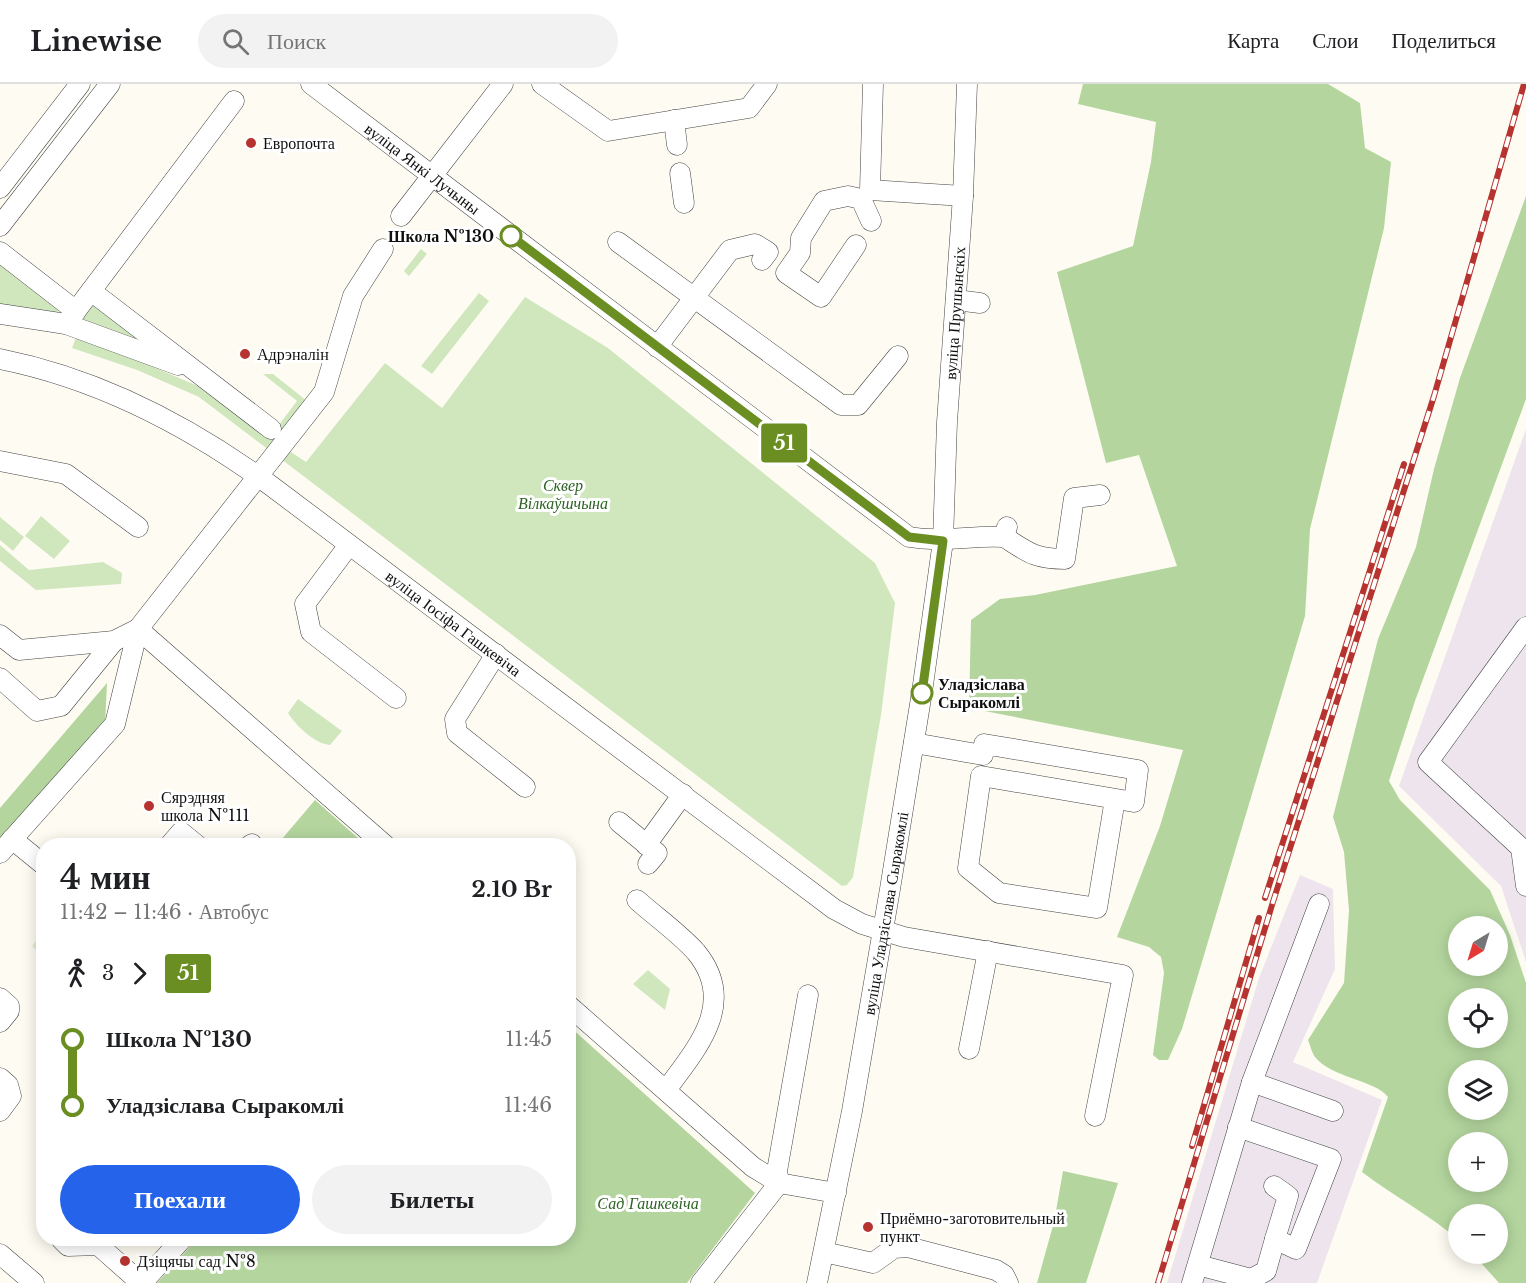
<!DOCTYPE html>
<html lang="ru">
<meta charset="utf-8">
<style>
body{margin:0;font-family:"Libre Baskerville",serif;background:#f2f2f2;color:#202124;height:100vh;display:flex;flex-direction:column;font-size:22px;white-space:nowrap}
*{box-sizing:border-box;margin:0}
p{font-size:20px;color:#757577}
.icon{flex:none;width:33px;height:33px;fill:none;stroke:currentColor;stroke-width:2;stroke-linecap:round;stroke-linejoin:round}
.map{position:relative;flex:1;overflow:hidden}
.sheet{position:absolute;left:36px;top:754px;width:540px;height:408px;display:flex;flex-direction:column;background:#fff;border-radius:24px;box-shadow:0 3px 15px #0003}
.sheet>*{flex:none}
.badge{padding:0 12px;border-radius:4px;font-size:21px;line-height:39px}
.needle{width:39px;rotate:218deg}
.controls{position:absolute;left:1448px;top:832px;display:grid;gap:12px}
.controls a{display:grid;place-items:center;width:60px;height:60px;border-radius:50%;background:#fff;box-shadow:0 3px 15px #0003;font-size:30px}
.map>.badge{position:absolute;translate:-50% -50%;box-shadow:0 0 0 3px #fff}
.legs{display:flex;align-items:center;gap:9px;height:66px;padding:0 24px;font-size:20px}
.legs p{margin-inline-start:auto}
.overview{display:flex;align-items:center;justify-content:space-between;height:102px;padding:0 24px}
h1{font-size:33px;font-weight:600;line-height:45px}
.action{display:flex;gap:12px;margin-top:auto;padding:12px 24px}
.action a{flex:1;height:69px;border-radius:36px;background:#2563eb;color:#fff;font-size:24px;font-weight:600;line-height:69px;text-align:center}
.action a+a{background:#f2f2f2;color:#202124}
ul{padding:0 24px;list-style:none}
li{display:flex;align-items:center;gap:21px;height:66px;font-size:22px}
li i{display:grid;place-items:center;width:9px;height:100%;margin:0 8px;background:currentColor}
li i::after{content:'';width:15px;height:15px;margin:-8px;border:4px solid;border-radius:50%;background:#fff}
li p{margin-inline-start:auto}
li:first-child i{background:linear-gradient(#0000 50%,currentColor 0)}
li:last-child i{background:linear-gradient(currentColor 50%,#0000 0)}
header{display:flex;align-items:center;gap:36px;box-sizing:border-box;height:84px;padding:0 30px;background:#fff;border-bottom:2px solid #e0e0e0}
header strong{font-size:28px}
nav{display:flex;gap:33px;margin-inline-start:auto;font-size:21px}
.search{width:420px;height:54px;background:#f2f2f2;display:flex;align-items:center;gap:15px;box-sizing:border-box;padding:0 21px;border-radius:33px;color:#757577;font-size:22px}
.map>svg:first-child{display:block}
</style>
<header>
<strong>Linewise</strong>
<div class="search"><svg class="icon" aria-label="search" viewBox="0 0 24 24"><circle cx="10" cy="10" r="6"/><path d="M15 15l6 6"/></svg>Поиск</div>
<nav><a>Карта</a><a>Слои</a><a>Поделиться</a></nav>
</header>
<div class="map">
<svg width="1526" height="1199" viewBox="0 0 1526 1199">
<rect width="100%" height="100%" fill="#fefcf2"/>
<path fill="#ede4ed" d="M1526,345V878L1501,802L1399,702Z
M1300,791L1333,805L1335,885L1293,978L1382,1016L1317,1199H1167L1259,894Z"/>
<path fill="#d0e7be" d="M421,165L427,170L409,192L404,187Z
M0,176L60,225L54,232L0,224Z
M479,209L489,217L432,290L421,282Z
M525,213L608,264L875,479L895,519L881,631L853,793L847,801L842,802L281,375L288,366L306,378L385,279L442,324Z
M92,218L139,250L140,261L81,235Z
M77,251L198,302L269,354L297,317L263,290H273L307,317L269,366L199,313L137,286L72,264Z
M41,432L70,457L54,475L25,452Z
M0,433L24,453L13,467L0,456Z
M0,461L29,486L103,478L122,489L121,500L36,506L0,477Z
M298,615L342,647L330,661C315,660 296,642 288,629Z
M648,886L670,905L665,926L633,900Z"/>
<path fill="#b4d69e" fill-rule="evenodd" d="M1083,0H1328L1360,19L1365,64L1391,78L1384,144L1310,445L1305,532L1182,945L1168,976H1159L1153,971L1164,889L1161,873L1149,863L1117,853L1160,742L1183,666L969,624L971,536L1000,515L1035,511L1177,482L1139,371L1106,379L1057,188L1133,162L1151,78L1156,38L1078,20Z
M1526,112V315L1415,617L1389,697L1400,716L1490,806L1510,851L1526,899V1199H1499L1473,1170H1497V1131H1458V1156C1429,1130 1393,1112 1362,1088L1388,1013C1377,997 1330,993 1315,973C1312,969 1310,961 1308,956L1344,899L1349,826L1344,768L1333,733L1378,555L1416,463L1434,385L1460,294ZM1458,843H1497V882H1458ZM1458,915H1497V954H1458ZM1458,987H1497V1026H1458ZM1458,1059H1497V1098H1458Z
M107,599L105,641L0,757V724Z
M315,716L367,762H276Z
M569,942L755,1109L687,1199H157L197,1155H568Z
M1063,1087L1118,1099L1086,1199H1037L1054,1138Z"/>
<path fill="#e1efcf" d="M43,848V872L32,862Z"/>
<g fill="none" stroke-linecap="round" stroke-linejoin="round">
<g stroke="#424242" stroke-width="21">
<g id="minor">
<path id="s1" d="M311,0L909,453C942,459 972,451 1004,453L1007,443"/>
<path d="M542,0L608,47L749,24L767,0"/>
<path d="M873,0L870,106L963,112"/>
<path d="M674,36L677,61"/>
<path d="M680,89L684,119"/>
<path d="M0,104L80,0"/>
<path d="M401,132L503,0"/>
<path d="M0,142L110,0"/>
<path d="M618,158L841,321H858L898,272"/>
<path d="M856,161L821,213L786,189L800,169L801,154L824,117L848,112L861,115L871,137"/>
<path d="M0,168L76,227"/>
<path d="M91,207L271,345"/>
<path d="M956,216L980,219"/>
<path d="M0,230L66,240L178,281"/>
<path d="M66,240L234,17"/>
<path d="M657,263L730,166L755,160L768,168L762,176"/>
<path id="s2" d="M0,275C100,295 188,341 270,401L834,825L862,840L904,853L1123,891L1095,1032"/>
<path d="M0,377L66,390L138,443"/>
<path d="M1004,453C1029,469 1035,475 1065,475L1074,414L1100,411"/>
<path d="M349,461L305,520L311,548L396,614"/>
<path d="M1526,543L1428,678L1521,764L1526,802"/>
<path d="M138,545L386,762"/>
<path d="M0,551L19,566L114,557L138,545L324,308L353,212L383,165"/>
<path d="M496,570L455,635L457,649L525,703"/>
<path d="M0,594L37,627L61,622L114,557"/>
<path d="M914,659L983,671L984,660L1138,686L1134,718L981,692L968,784L999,809L1097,824L1115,715"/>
<path d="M619,738L657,769L648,780"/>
<path d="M12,755L44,781"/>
<path d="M646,761L683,710"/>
<path d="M169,762L181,748L198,762"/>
<path d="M249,762L252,760"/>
<path d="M0,769L115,640L138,545"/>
<path d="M637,816C656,833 679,849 696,868C738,919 697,964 666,1006"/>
<path d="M0,914L9,922V927L0,938"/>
<path d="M568,921L753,1083L779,1099L836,1109"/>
<path d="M969,965L988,867"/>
<path d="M0,994L8,1001L11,1012L0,1027"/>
<path d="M1252,998L1333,1027"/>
<path d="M1238,1043L1331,1075L1296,1165L1275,1155L1288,1112L1274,1102"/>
<path d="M61,1155L68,1162L98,1161L141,1199"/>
<path d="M824,1168L873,1179L894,1164L908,1163L996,1186L1004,1191L1008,1199"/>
<path d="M0,1170L34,1199"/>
<path d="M1198,1181L1251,1195L1266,1187L1275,1155"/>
<path d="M142,1199L182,1155"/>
<path d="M701,1199L779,1099L777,1087L808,911"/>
<path id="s3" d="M817,1199L852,1027L890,805L922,608L943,457L947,338L963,112L967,0"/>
<path d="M1192,1199L1252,998L1319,820"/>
</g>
</g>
<use href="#minor" stroke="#fff" stroke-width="20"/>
<g stroke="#b63330" stroke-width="6">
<path id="rail" d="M1265,814L1404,380
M1192,1062L1259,834
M1158,1199L1272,821L1434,312L1524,0"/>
</g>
<use href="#rail" stroke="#fff" stroke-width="4" stroke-dasharray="11" stroke-linecap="butt"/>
</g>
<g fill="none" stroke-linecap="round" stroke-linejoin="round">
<g stroke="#fff" stroke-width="14">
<path id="line-1" d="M511,152L909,453L943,457L922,609"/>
</g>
<use href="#line-1" stroke="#6b8e23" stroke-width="9"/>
</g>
<g fill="#b63330" stroke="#fff" stroke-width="2">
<circle cx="251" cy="59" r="6"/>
<circle cx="245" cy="270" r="6"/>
<circle cx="149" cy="722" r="6"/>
<circle cx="868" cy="1143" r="6"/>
<circle cx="125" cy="1177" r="6"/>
</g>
<g fill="#fff" stroke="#6b8e23" stroke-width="3">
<circle cx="511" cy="152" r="10"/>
<circle cx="922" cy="609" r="10"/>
</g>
<g text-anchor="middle" stroke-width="6" stroke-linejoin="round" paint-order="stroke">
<g font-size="16" fill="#0f0f0f" stroke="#fff" text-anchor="start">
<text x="263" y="65">Европочта</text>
<text x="257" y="276">Адрэналін</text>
<text x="161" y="719">Сярэдняя<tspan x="161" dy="18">школа №111</tspan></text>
<text x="880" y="1140">Приёмно-заготовительный<tspan x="880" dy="18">пункт</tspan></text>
<text x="137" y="1183">Дзіцячы сад №8</text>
</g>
<g font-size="16" fill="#0f0f0f" stroke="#fff">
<text dy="6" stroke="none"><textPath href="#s1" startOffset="140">вуліца Янкі Лучыны</textPath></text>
<text dy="6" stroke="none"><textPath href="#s3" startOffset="981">вуліца Прушынскіх</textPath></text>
<text dy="6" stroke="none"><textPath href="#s2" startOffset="530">вуліца Іосіфа Гашкевіча</textPath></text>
<text dy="6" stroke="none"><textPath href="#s3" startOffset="376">вуліца Уладзіслава Сыракомлі</textPath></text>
</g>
<g font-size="16" font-weight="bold" fill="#0f0f0f" stroke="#fff" text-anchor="end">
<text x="494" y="158">Школа №130</text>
<text x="938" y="606" text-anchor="start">Уладзіслава<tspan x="938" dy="18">Сыракомлі</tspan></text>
</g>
<g font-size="16" font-style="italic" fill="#2c6323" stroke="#fff">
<text x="563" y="407">Сквер<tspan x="563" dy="18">Вілкаўшчына</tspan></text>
<text x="648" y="1125">Сад Гашкевіча</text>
</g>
</g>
</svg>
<div class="controls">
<a><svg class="needle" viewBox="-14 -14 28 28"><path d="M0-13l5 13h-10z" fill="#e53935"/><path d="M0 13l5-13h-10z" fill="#757577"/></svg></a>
<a><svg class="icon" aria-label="locate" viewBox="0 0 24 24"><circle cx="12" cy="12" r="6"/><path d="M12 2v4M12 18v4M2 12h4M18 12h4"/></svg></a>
<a><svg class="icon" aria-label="layers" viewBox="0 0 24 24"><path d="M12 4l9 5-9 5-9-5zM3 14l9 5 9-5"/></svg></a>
<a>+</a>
<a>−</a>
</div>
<b class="badge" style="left:784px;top:359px;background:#6b8e23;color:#fff">51</b>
<section class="sheet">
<div class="overview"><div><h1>4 мин</h1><p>11:42 – 11:46 · Автобус</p></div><b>2.10 Br</b></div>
<div class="legs"><svg class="icon" aria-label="walk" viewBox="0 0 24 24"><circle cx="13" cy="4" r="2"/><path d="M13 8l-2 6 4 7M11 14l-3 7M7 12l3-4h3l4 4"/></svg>3<svg class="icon" aria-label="forward" viewBox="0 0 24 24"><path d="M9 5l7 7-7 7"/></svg><b class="badge" style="background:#6b8e23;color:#fff">51</b></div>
<ul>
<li><i style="color:#6b8e23"></i><b>Школа №130</b><p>11:45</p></li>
<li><i style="color:#6b8e23"></i><b>Уладзіслава Сыракомлі</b><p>11:46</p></li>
</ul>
<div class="action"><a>Поехали</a><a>Билеты</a></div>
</section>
</div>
